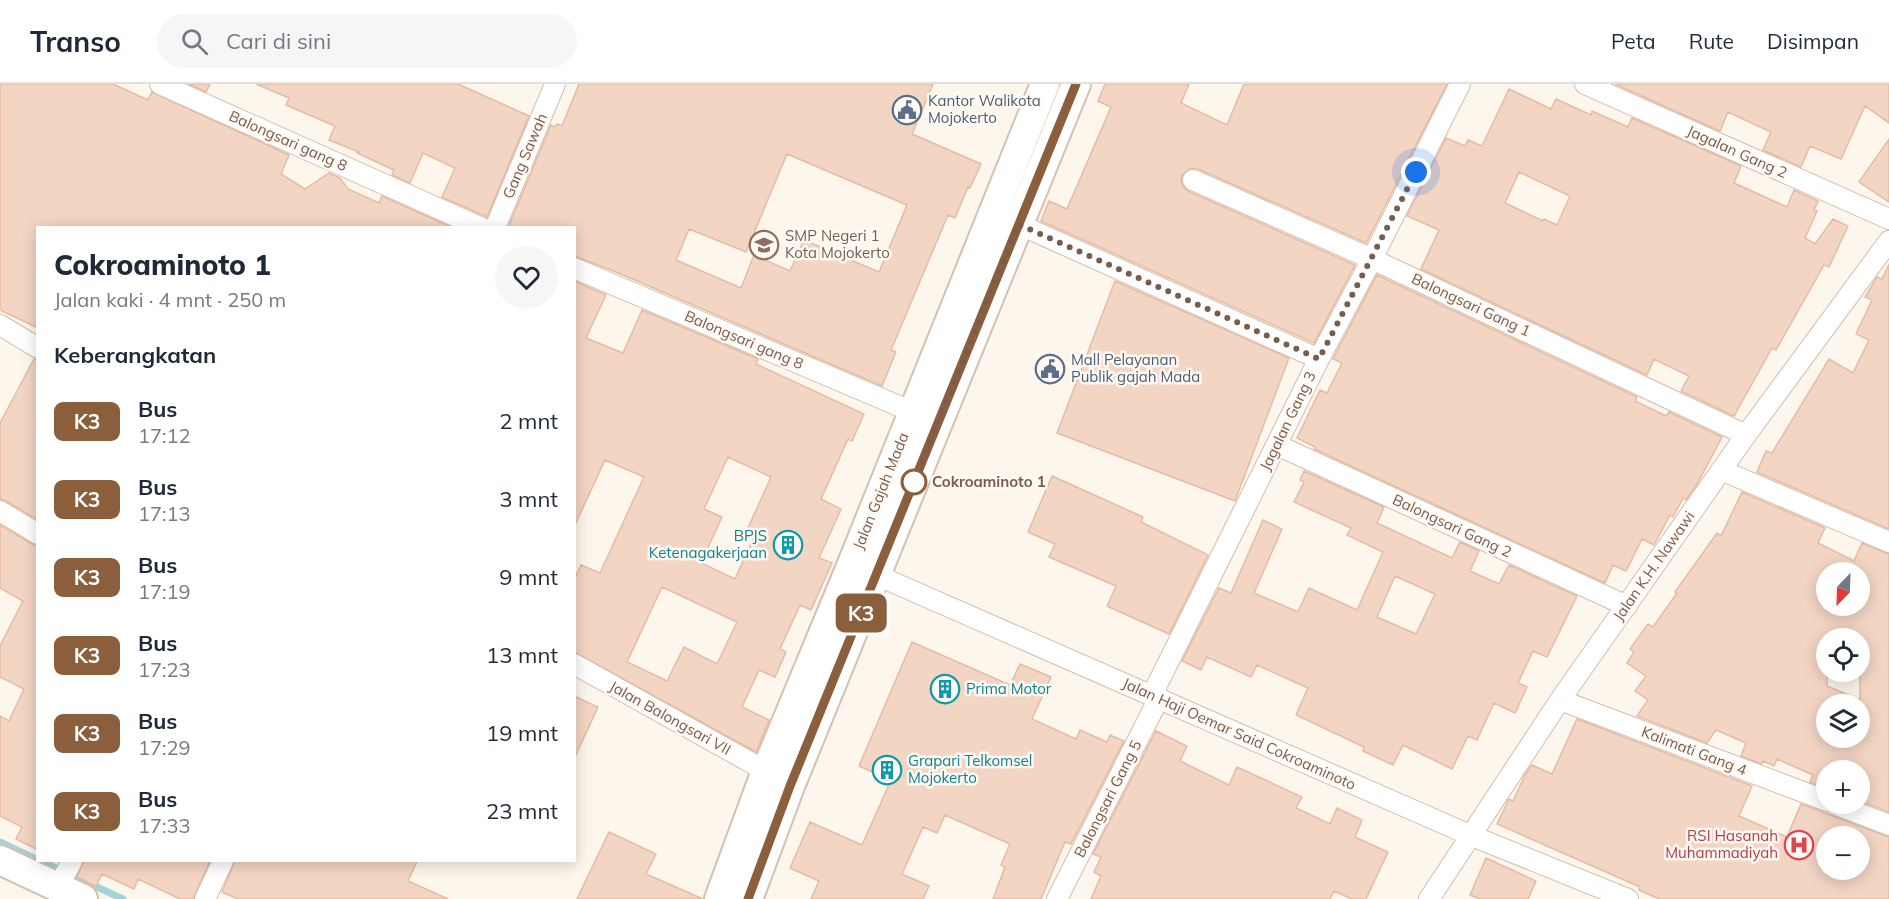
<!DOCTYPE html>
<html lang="id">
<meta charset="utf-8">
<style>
body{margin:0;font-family:Mulish,sans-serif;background:#f6f6f7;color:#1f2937;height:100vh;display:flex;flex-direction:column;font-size:22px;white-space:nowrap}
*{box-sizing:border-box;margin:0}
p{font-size:20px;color:#747a83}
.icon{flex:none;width:33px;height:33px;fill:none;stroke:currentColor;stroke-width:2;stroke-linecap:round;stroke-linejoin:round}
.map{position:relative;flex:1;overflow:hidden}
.drawer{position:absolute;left:36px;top:142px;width:540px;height:636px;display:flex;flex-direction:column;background:#fff;border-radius:0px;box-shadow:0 3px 15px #0003}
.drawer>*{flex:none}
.badge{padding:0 12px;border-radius:9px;font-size:21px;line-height:39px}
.needle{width:39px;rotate:203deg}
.controls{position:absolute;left:1816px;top:478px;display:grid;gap:12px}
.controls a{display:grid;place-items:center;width:54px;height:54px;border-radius:50%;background:#fff;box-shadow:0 3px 15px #0003;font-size:30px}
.you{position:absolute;width:30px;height:30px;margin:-15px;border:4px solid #fff;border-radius:50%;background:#1a73e8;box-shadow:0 0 0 9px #1a73e833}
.map>.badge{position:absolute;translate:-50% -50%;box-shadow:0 0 0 3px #fff}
h2{padding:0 18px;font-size:22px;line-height:54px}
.round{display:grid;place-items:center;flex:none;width:63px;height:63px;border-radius:32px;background:#f6f6f7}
.head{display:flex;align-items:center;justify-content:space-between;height:102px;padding:0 18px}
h1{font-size:28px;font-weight:800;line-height:45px}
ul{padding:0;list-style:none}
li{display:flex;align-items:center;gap:18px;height:78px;padding:0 18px}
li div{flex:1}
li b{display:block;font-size:22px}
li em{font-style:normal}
li .badge{min-width:66px;font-weight:700;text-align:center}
header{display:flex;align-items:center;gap:36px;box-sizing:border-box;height:84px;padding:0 30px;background:#fff;border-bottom:2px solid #e0e1e3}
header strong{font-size:28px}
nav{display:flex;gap:33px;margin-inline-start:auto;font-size:21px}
.search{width:420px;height:54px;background:#f6f6f7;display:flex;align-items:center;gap:15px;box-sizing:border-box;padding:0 21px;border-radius:33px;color:#747a83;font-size:22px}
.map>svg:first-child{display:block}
</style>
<header>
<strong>Transo</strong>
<div class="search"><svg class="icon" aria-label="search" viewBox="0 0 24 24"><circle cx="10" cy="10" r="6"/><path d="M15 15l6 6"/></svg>Cari di sini</div>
<nav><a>Peta</a><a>Rute</a><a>Disimpan</a></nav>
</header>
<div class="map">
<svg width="1889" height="815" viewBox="0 0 1889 815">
<rect width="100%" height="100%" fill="#fdf6ec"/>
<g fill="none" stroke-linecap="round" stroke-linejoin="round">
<path stroke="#a5d3da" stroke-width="7" d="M0,758L38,776
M41,777L58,785
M71,791L123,815"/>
</g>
<path fill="#f3d5c3" stroke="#e6bba3" stroke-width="1.5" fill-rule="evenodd" d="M0,0H113L148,16L152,8L289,71L281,90L305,105L329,89L340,94L348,105L379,119L382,112L453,144H38V244L0,226Z
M189,0H210L206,8Z
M256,0H458L529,32L487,133L442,113L455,84L423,69L410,99L392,91L394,86L357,69L359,68L329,56L335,42L286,21L289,14Z
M579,0H933L912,50L981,80L970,104L968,103L955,134L948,131L891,266L896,268L882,302L616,188L574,172V144H508L551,41L555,43L557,40L562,42ZM787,70L907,121L879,188L804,156L790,187L754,171L741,204L676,176L689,145L746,168Z
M1105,0H1189L1181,19L1227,41L1244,0H1447L1366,159L1198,85L1191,84L1182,91L1181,98L1184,104L1188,107L1355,181L1314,259L1041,137L1049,117L1067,125L1111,23L1098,17Z
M1615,0H1889V39L1865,22L1841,75L1810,62L1801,83L1763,66L1771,48L1728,28L1720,47Z
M1509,5L1551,25L1556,15L1591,31L1592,27L1628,43L1632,34L1741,82L1734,99L1787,123L1794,106L1818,117L1814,126L1817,127L1805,154L1815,160L1833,135L1848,142L1829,183L1824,181L1776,266L1772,264L1734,332L1681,307L1689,292L1654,275L1647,291L1421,185L1439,146L1407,132L1446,54L1465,62L1468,56L1482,62ZM1519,88L1570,112L1557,141L1544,135L1543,137L1505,119Z
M1889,55V118L1859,98Z
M1889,180V445L1757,388L1766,367L1772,369L1829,275L1853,289L1869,256L1856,250L1872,216L1865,213L1877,193L1882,195Z
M1377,191L1637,313L1635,317L1666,332L1669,328L1722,353L1697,400L1686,416L1683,414L1673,433L1670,431L1654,461L1642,455L1626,487L1613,481L1605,499L1314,365L1315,363L1297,354L1320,306L1327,309L1342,279L1333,275Z
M574,197L606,211L586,254L623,269L642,226L758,275L756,280L864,330L852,357L848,355L821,415L841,425L819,474L832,479L811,526L800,521L780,565L786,568L775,593L759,586L742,623L769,636L756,668L574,568V496L581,481L600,489L644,393L605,376L574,443ZM728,373L771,393L748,444L756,448L735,495L701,479L722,433L704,425ZM662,503L737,538L717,580L684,563L667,597L627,578Z
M1115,197L1289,274L1235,417L1057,349Z
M34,275L38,276V436L6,417L0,415V339Z
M1304,387L1384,423L1377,439L1452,474L1460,458L1479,467L1470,487L1499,500L1509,481L1577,512L1547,573L1533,567L1518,599L1527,603L1515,629L1494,619L1477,656L1468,652L1452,685L1403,661L1393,681L1363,667L1364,663L1296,631L1308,604L1257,581L1251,593L1207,573L1201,586L1182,577L1219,504L1231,509L1263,436L1282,445L1254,509L1298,528L1309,504L1357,526L1383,468L1347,451L1351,444L1294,418L1304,398L1300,396ZM1395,492L1435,510L1416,550L1377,533Z
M1052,392L1143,433L1141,438L1208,471L1169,550L1107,522L1116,502L1049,473L1055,460L1028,448Z
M1742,408L1825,444L1818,459L1854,477L1862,459L1889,470V728L1860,717V687H1827V704L1810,698L1813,691L1777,675L1774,682L1763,677L1762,680L1741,672L1746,659L1716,646L1707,659L1637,632L1648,616L1635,607L1646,592L1627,579L1634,568L1630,565L1648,540L1653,543L1677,509L1675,508L1717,449L1721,452ZM1827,489H1860V522H1827ZM1827,555H1860V616L1827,602ZM1827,621H1860V654H1827Z
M0,441L32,460L38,462V766L16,755L22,743L0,732V632L9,637L24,605L0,593V562L23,517L0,504Z
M912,558L1010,601L1020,580L1051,593L1032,635L1076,655L1080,646L1107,658L1110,651L1124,657L1071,760L1065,758L1041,815H993L1005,783L1001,781L1010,760L945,731L937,749L923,743L902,790L929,802L923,815H811L819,797L790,784L810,738L862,761L891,696L859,682Z
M574,612L598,623L574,675Z
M1577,635L1752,702L1739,732L1787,753L1801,720L1889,753V815H1659L1639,806L1640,803L1497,740L1509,715L1513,717L1525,691L1532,681L1552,690ZM1827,753H1860V786H1827Z
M1156,647L1187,662L1180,677L1229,701L1237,683L1302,713L1296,724L1330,740L1337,724L1362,736L1355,753L1388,768L1366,815H1352L1334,807L1330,815H1091L1101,792L1094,788L1101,773L1093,770Z
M609,748L656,770L646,790L703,815H577Z
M1486,774L1536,797L1528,815H1480L1470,811Z
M84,777H210L193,815H180L138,795L134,805L102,790L96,802L77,793Z
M235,777H417L408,797L448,815H238L222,808Z"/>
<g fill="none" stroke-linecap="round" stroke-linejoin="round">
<g stroke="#d1beb0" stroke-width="22">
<path id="minor" d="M160,0L482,144
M1585,0L1889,135
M1193,96L1372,175L1746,351
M1018,140L1319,275
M495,144L555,0
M574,184L913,328
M0,241L38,264
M1277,361L1627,522
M1721,386L1889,458
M0,427L38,450
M865,486L1472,752L1628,815
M574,580L766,687
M1152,611L1319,275L1372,175L1460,0
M1560,616L1827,717
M1834,720L1889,741
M58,803L72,777
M205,815L223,777
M1057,815L1159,614
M1429,815L1560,616L1746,351L1889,157"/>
</g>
<g stroke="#d6c0b0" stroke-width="32">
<path id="secondary" d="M0,776L83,815
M719,815L766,687L852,480L1045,0
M748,815L790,702L1076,0"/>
</g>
<use href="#minor" stroke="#fff" stroke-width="20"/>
<use href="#secondary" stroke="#fff" stroke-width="28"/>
</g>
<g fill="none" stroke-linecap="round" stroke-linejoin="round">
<g stroke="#fff" stroke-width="14">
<path id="line" d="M748,815L790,702L1076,0"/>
</g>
<use href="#line" stroke="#8b5e3c" stroke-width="9"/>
<path stroke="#7a5c4d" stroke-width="6" stroke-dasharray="0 10.8" d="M914,398L1018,140L1319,275L1416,88"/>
</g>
<defs>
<g id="civic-ring" transform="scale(1.5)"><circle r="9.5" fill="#fffaf3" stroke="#5c6f8a" stroke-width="1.5"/><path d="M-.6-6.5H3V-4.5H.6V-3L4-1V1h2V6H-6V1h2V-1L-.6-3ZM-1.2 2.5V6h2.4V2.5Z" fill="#5c6f8a"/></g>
<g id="school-ring" transform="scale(1.5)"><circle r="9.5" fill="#fffaf3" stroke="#8d6e63" stroke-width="1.5"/><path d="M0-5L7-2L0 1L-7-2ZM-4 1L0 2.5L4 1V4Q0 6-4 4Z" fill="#8d6e63"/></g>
<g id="building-ring" transform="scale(1.5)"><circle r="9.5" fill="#fffaf3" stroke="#0f9aa8" stroke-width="1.5"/><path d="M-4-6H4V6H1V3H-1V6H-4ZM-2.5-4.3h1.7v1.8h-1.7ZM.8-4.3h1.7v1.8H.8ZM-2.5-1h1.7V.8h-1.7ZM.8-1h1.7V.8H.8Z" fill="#0f9aa8"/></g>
<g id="hospital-ring" transform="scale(1.5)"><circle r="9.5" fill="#fffaf3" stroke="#e0444e" stroke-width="1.5"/><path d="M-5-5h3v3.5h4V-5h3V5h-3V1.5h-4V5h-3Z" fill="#e0444e"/></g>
</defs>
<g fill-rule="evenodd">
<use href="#civic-ring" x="907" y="26"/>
<use href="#school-ring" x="764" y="161"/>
<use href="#civic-ring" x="1050" y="285"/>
<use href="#building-ring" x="788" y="461"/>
<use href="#building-ring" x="945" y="605"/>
<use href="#building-ring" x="887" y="686"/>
<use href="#hospital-ring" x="1799" y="761"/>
</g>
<circle fill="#fff" stroke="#8b5e3c" stroke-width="3" cx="914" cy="398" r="12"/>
<g text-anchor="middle" stroke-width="5" stroke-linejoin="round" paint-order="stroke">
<g font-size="15" fill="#4e5e75" stroke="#fffaf3" text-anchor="start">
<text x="928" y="22">Kantor Walikota<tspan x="928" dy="17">Mojokerto</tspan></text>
<text x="1071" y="281">Mall Pelayanan<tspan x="1071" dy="17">Publik gajah Mada</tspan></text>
</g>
<g font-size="15" fill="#7a5c4d" stroke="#fffaf3">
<text transform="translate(288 57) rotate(24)" y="5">Balongsari gang 8</text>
<text transform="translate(1737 68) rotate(24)" y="5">Jagalan Gang 2</text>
<text transform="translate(525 72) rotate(-67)" y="5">Gang Sawah</text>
<text transform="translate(1471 221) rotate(25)" y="5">Balongsari Gang 1</text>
<text transform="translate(744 256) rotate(23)" y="5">Balongsari gang 8</text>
<text transform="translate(1288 337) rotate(-64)" y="5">Jagalan Gang 3</text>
<text transform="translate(881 407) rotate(-68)" y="5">Jalan Gajah Mada</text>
<text transform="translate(1452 442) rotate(25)" y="5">Balongsari Gang 2</text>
<text transform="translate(1654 482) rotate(-55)" y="5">Jalan K.H. Nawawi</text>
<text transform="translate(670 634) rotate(29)" y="5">Jalan Balongsari VII</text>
<text transform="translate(1239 650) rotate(24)" y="5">Jalan Haji Oemar Said Cokroaminoto</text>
<text transform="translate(1694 667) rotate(21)" y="5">Kalimati Gang 4</text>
<text transform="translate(1108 715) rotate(-63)" y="5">Balongsari Gang 5</text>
</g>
<g font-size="15" fill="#785e54" stroke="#fffaf3" text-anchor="start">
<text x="785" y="157">SMP Negeri 1<tspan x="785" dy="17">Kota Mojokerto</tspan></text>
</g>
<g font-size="15" font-weight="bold" fill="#7a5c4d" stroke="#fffaf3" text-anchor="start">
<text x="932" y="403">Cokroaminoto 1</text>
</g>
<g font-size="15" fill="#0d838f" stroke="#fffaf3" text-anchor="start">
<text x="767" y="457" text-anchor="end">BPJS<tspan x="767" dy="17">Ketenagakerjaan</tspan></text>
<text x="966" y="610">Prima Motor</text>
<text x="908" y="682">Grapari Telkomsel<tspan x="908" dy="17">Mojokerto</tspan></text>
</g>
<g font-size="15" fill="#be3a42" stroke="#fffaf3" text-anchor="end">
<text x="1778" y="757">RSI Hasanah<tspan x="1778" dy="17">Muhammadiyah</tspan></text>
</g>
</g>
</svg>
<div class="controls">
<a><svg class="needle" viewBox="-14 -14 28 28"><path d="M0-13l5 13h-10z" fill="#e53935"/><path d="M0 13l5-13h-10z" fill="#747a83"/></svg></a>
<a><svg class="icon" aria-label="locate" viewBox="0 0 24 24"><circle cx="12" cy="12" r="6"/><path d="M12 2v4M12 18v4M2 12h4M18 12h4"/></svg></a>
<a><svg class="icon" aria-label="layers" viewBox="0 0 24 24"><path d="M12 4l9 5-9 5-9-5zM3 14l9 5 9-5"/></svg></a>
<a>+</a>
<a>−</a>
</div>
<div class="you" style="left:1416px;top:88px"></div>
<b class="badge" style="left:861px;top:529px;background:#8b5e3c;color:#fff">K3</b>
<section class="drawer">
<div class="head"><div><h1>Cokroaminoto 1</h1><p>Jalan kaki · 4 mnt · 250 m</p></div><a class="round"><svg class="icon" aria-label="heart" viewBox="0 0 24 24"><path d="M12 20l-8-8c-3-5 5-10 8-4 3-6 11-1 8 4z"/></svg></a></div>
<h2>Keberangkatan</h2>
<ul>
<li><span class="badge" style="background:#8b5e3c;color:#fff">K3</span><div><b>Bus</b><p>17:12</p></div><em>2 mnt</em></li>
<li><span class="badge" style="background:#8b5e3c;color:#fff">K3</span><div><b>Bus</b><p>17:13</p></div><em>3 mnt</em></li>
<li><span class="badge" style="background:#8b5e3c;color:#fff">K3</span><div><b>Bus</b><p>17:19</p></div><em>9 mnt</em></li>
<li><span class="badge" style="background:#8b5e3c;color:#fff">K3</span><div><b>Bus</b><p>17:23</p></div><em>13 mnt</em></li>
<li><span class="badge" style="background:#8b5e3c;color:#fff">K3</span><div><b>Bus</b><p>17:29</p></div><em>19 mnt</em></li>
<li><span class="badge" style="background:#8b5e3c;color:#fff">K3</span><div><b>Bus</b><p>17:33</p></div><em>23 mnt</em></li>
</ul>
</section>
</div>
